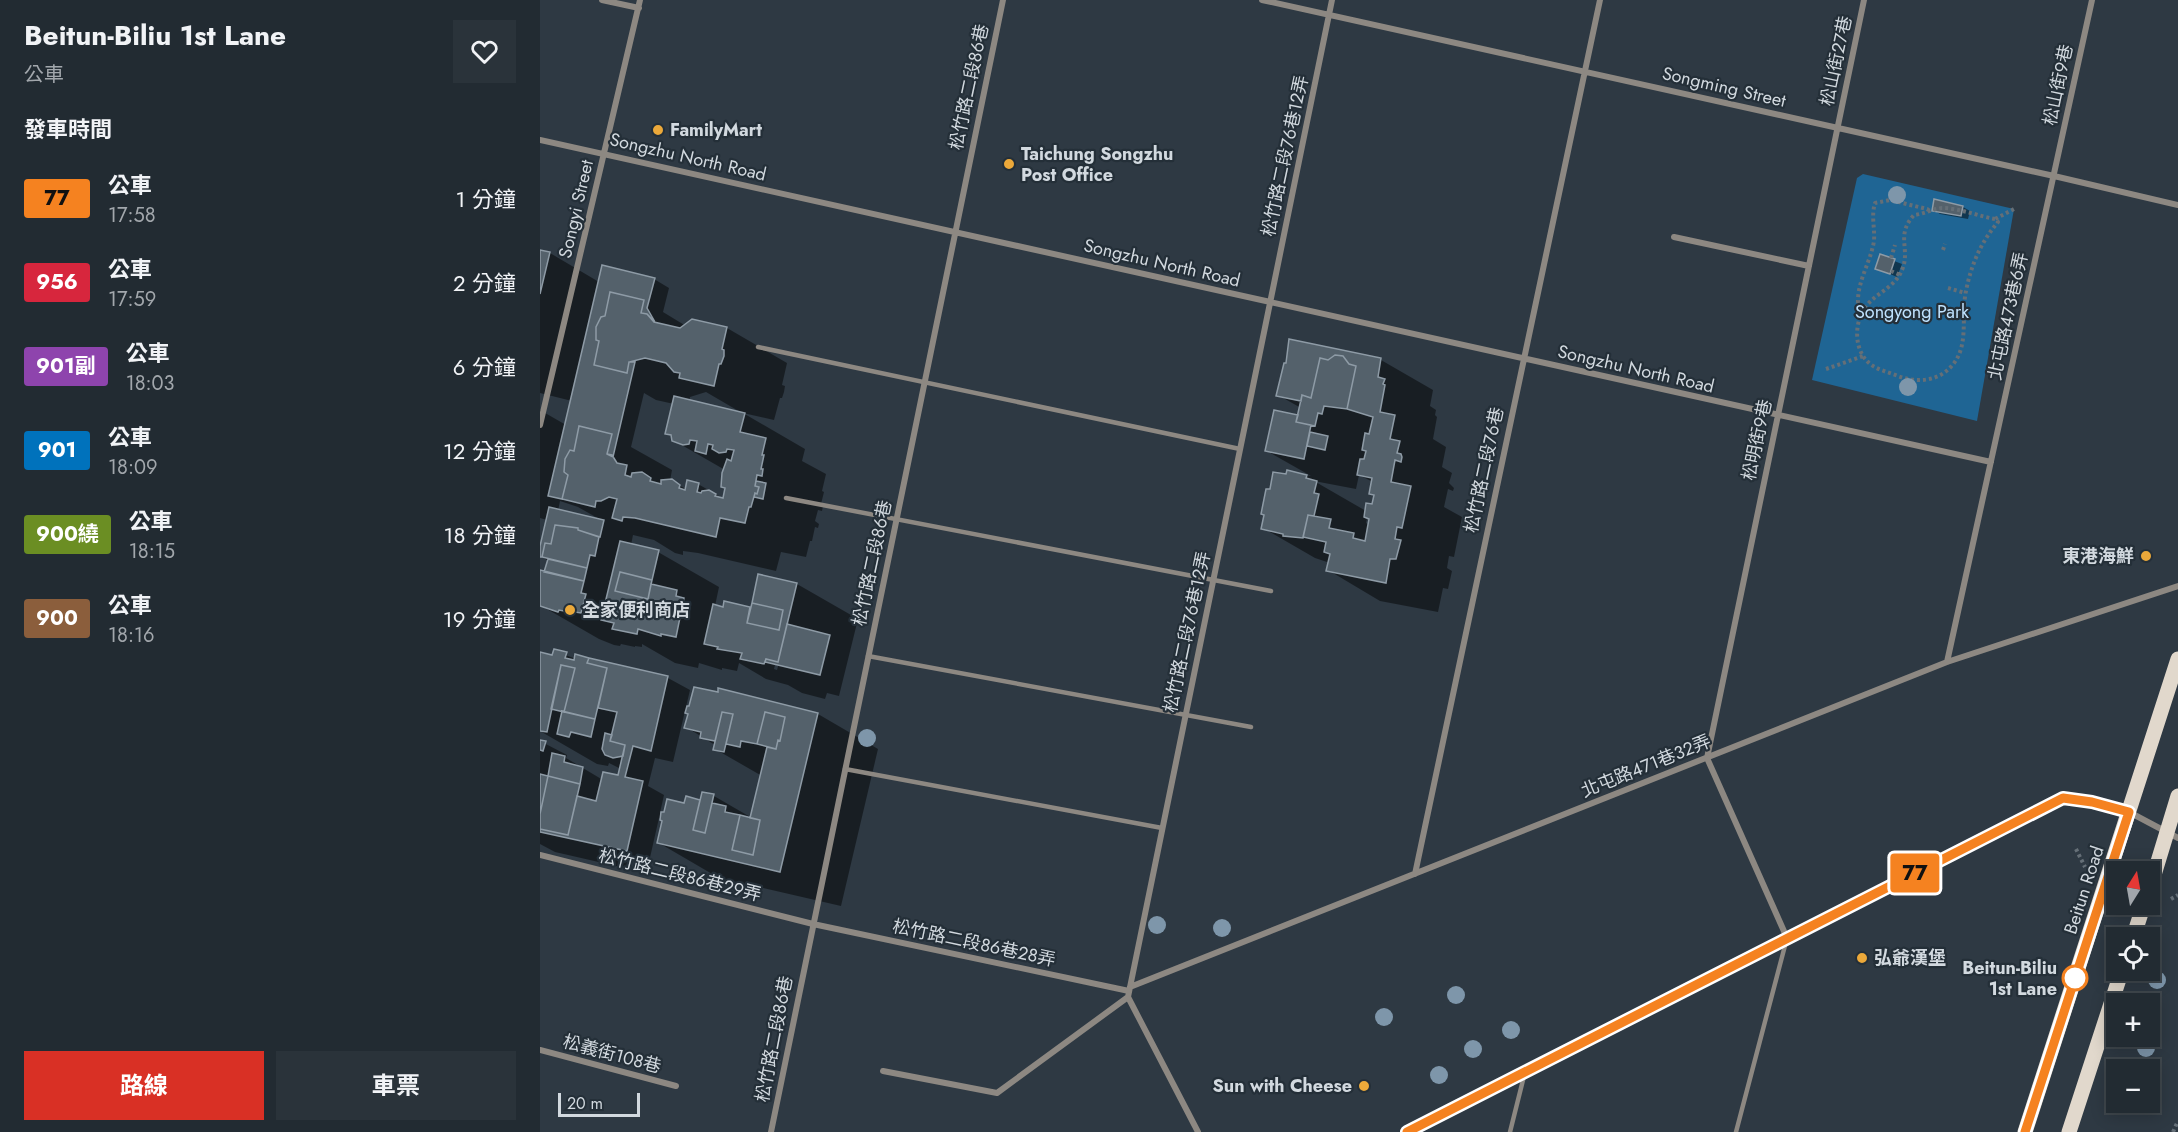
<!DOCTYPE html>
<html lang="zh-TW">
<meta charset="utf-8">
<style>
body{margin:0;font-family:Jost,"Noto Sans TC",sans-serif;background:#2a333a;color:#f1f3f6;height:100vh;display:flex;flex-direction:column;font-size:22px;white-space:nowrap}
*{box-sizing:border-box;margin:0}
p{font-size:20px;color:#a2a7ac}
.icon{flex:none;width:33px;height:33px;fill:none;stroke:currentColor;stroke-width:2;stroke-linecap:round;stroke-linejoin:round}
.map{position:relative;flex:1;overflow:hidden}
.sheet{display:flex;flex-direction:column;background:#222b32;width:540px}
.sheet>*{flex:none}
.badge{padding:0 12px;border-radius:4px;font-size:21px;line-height:39px}
.needle{width:39px;rotate:11deg}
.fabs{position:absolute;left:1566px;top:861px;display:grid;gap:12px}
.fabs a{display:grid;place-items:center;width:54px;height:54px;border-radius:0px;background:#222b32;box-shadow:0 3px 15px #0003,0 0 0 2px #3f474d;font-size:30px}
.scale{position:absolute;left:18px;bottom:15px;width:82px;box-sizing:border-box;padding-left:6px;border:3px solid #d2d9df;border-top:0;font-size:16px;line-height:21px;white-space:nowrap;color:#d2d9df;-webkit-text-stroke:4px #242f38;paint-order:stroke}
.map>.badge{position:absolute;translate:-50% -50%;box-shadow:0 0 0 3px #fff}
h2{padding:0 24px;font-size:22px;line-height:54px}
.round{display:grid;place-items:center;flex:none;width:63px;height:63px;border-radius:0px;background:#2a333a}
.head{display:flex;align-items:center;justify-content:space-between;height:102px;padding:0 24px}
h1{font-size:28px;font-weight:700;line-height:45px}
.button{display:flex;gap:12px;margin-top:auto;padding:12px 24px}
.button a{flex:1;height:69px;border-radius:0px;background:#d93025;color:#fff;font-size:24px;font-weight:700;line-height:69px;text-align:center}
.button a+a{background:#2a333a;color:#f1f3f6}
ul{padding:0;list-style:none}
li{display:flex;align-items:center;gap:18px;height:84px;padding:0 24px}
li div{flex:1}
li b{display:block;font-size:22px}
li em{font-style:normal}
li .badge{min-width:66px;font-weight:700;text-align:center}
main{display:flex;flex:1;min-height:0}
.map>svg:first-child{display:block}
</style>
<main>
<section class="sheet">
<div class="head"><div><h1>Beitun-Biliu 1st Lane</h1><p>公車</p></div><a class="round"><svg class="icon" aria-label="heart" viewBox="0 0 24 24"><path d="M12 20l-8-8c-3-5 5-10 8-4 3-6 11-1 8 4z"/></svg></a></div>
<h2>發車時間</h2>
<ul>
<li><span class="badge" style="background:#f58220;color:#111">77</span><div><b>公車</b><p>17:58</p></div><em>1 分鐘</em></li>
<li><span class="badge" style="background:#d7263d;color:#fff">956</span><div><b>公車</b><p>17:59</p></div><em>2 分鐘</em></li>
<li><span class="badge" style="background:#8e44ad;color:#fff">901副</span><div><b>公車</b><p>18:03</p></div><em>6 分鐘</em></li>
<li><span class="badge" style="background:#0072bc;color:#fff">901</span><div><b>公車</b><p>18:09</p></div><em>12 分鐘</em></li>
<li><span class="badge" style="background:#6b8e23;color:#fff">900繞</span><div><b>公車</b><p>18:15</p></div><em>18 分鐘</em></li>
<li><span class="badge" style="background:#8b5e3c;color:#fff">900</span><div><b>公車</b><p>18:16</p></div><em>19 分鐘</em></li>
</ul>
<div class="button"><a>路線</a><a>車票</a></div>
</section>
<div class="map">
<svg width="1638" height="1132" viewBox="0 0 1638 1132">
<rect width="100%" height="100%" fill="#2e3943"/>
<path fill="#1f6594" d="M1323,174L1474,209L1437,421L1272,380L1317,178Z"/>
<path fill="#0007" fill-rule="evenodd" d="M1395,201L1423,207L1430,211L1428,219L1400,214L1394,210Z
M0,251L10,253L59,282L114,279L129,288L123,312L146,326L187,328L247,363L242,385L245,386L244,392L242,398H240L234,420L203,413L265,449L262,461L286,474L282,491L284,492L281,504L283,506L282,511L278,510L275,521L279,524L278,528L275,527L272,541H270L266,557L241,552L236,571L158,553L143,551V555L135,553L114,540L93,535L91,545L118,552L179,587L175,606L184,609L185,603L212,609L219,576L257,584L318,619L299,696L287,693L285,699L262,693L248,685L226,679L199,663L197,671L182,668V670L159,663L158,668L135,663L102,644V647L95,646V647L81,644L80,646L74,645L59,639L0,605V572L6,573L9,561L0,556L7,520L0,518V410L26,425L32,401L0,393ZM166,392L202,413L149,401L150,397ZM104,393L116,400L134,404L127,433L133,437V440L185,470L186,489L184,499L158,484L146,489L130,481L132,470L91,447ZM20,501L38,507L61,520L18,511ZM241,641H245L237,670L234,669Z
M1341,256L1362,264L1357,277L1336,268Z
M841,360L893,390L890,406L896,410L895,415L897,417L893,439L906,447L902,467L912,473L909,483L914,488L913,491L908,489L904,507L922,517L914,557L909,556L907,568L912,571L908,589L903,588L898,612L840,601L788,570L790,563L775,558L723,528L748,472L771,476L727,451L759,417L761,408L738,395ZM819,475L833,482L830,493L835,496L833,505L826,511L774,481L816,489ZM827,518L830,520L829,525L826,523Z
M15,651L36,659V656L128,678L150,690L146,707L278,714L338,749L301,906L179,878L119,843L124,821L119,818L109,862L91,858L89,869L15,852L0,844V741L27,755L26,758L63,780L79,777L81,769L69,763L68,766L57,764L0,731V654L13,657ZM145,711L149,714L146,727L175,745V749L222,776L212,818L174,796L162,802L147,798L146,805L125,814L120,813L124,795L108,786L115,758L133,762Z"/>
<path fill="#54616b" stroke="#8e9ba6" stroke-width="1.5" d="M1394,199L1423,206L1421,216L1392,211Z
M0,250L10,252L0,294Z
M1340,254L1355,259L1350,274L1335,269Z
M62,265L115,278L107,308L115,322L107,314L101,313L104,300L70,292L65,316L61,317L56,327V340L59,341L54,365L87,373L89,362H95L73,457L67,454L72,434L39,426L34,451L30,450L25,459L24,472L28,475L22,499L8,496Z
M70,292L104,300L101,313L107,314L114,322L140,328L152,319L187,327L182,349L184,350V356L181,364H179L174,386L139,378L140,373L134,372L126,363L105,358L89,362L87,373L54,365L59,341L56,340V327L61,317L65,316Z
M749,339L841,358L838,377L845,379L843,384L845,385L840,412L855,415L850,439L860,441L857,453L861,454L862,457L861,462L855,460L851,482L871,486L862,528L857,527L855,539L861,540L856,559H850L846,583L786,571L790,554L784,552L786,542L763,537L768,515L791,519L789,528L814,533L813,538L825,541L829,519L824,517L826,503L832,504L834,495L829,494L832,478L817,475L820,459H824L826,451L822,450L825,433L829,434L833,417L807,409L816,366L809,364L803,356L795,355L788,360L780,358L771,398L762,395L761,401L736,396L744,363H746Z
M795,355L803,356L809,364L816,366L807,409L784,406L782,414L778,413L775,426L756,422L762,395L771,398L780,358L788,360Z
M134,396L205,413L200,432L226,438L222,455H224L221,469H223L222,476L217,475L215,486L219,487L217,494L215,493L211,507H209L205,523L180,518L176,537L95,518L83,517L82,521L72,518L77,499L69,497L61,501H56L55,507L22,499L28,475L24,472L25,459L30,450L34,451L39,426L72,434L67,454L72,455L77,463L87,465L85,475L91,477L92,473L102,472L111,478L110,481L121,484V480L132,479L140,485L139,488L145,490L147,480L159,483L157,492L161,493L162,491L169,490L176,494L175,496L183,498L185,488L181,487L182,473L187,459L191,461L194,450L187,449L186,452L179,453L172,449L173,445L168,444L166,454L155,451L157,441L150,440L149,444L143,445L132,441L131,435L125,434Z
M734,410L758,415L756,422L771,425L764,459L725,451Z
M770,432L788,436L785,450L767,446Z
M747,470L767,475L766,478L777,481L774,493L779,494L774,516L768,515L763,538L743,536V534L721,529L724,515L721,514L726,489H730L733,472L746,474Z
M216,481L226,483L223,499L214,497L215,493L217,494L219,487L215,486Z
M9,507L64,520L60,537L38,530V528L15,525L11,544L5,543L2,557H0V546Z
M15,525L38,528V530L59,537L55,556L50,555L47,568L2,557L5,543L11,544Z
M80,541L119,550L112,580L80,572L75,591L108,599L111,584L137,590L136,596L144,598L136,637L121,634V636L98,629L97,634L72,629L74,623L61,620Z
M8,559L47,568L44,581L4,572Z
M0,570L44,581L41,593L46,594L41,613L35,612L34,613L19,610L18,612L0,606Z
M80,572L112,580L108,599L75,591Z
M218,574L257,583L238,662L226,659L224,664L200,659L202,653L177,649L178,647L164,644L173,604L183,607L184,601L210,607L207,623L239,630L243,610L212,603Z
M212,603L243,610L239,630L207,623Z
M247,624L290,635L280,675L225,662L226,659L238,662Z
M14,649L27,652L25,658L34,660L35,654L49,658L47,663L67,668L55,719L24,712L35,668L21,665L7,732L0,731V652L12,655Z
M49,658L128,676L111,751L93,746L85,777L103,781L87,851L0,832V829L28,835L37,796L56,801L63,772L78,775L85,745L70,741L77,712L58,708L67,668L47,663Z
M21,665L35,668L24,712L11,709Z
M154,687L178,692V688L278,713L240,872L117,843L122,821L120,820L121,812H124L127,799L144,803L146,796L160,800L153,830L165,833L172,803L186,806L185,812L200,815L192,850L213,855L220,820L210,818L227,747L236,749L238,740L240,741L245,717L225,712L217,744L201,741L200,747L186,744L193,714L182,712L175,741L160,738L161,732L144,728L148,714L145,713L147,706H149Z
M22,711L55,719L51,737L31,732L29,737L17,734Z
M182,712L193,714L184,752L173,750Z
M225,712L245,717L240,741L238,740L236,749L217,744Z
M65,733L72,735L70,741L85,745L83,756L73,758L65,755L62,749Z
M0,740L6,741L3,751L0,750Z
M12,753L25,756L24,762L43,767L40,784L8,776Z
M0,774L8,776L0,814Z
M8,776L40,784L28,835L0,829V814Z
M162,792L174,794L165,833L153,830Z
M200,815L220,820L213,855L192,850Z"/>
<g fill="none" stroke-linecap="round" stroke-linejoin="round">
<path stroke="#656f77" stroke-width="4" stroke-dasharray="3 3" stroke-linecap="butt" d="M1455,219C1438,216 1419,208 1402,208C1392,209 1384,214 1374,215C1355,236 1371,249 1362,270C1355,287 1338,292 1327,305C1314,320 1313,349 1329,363C1337,370 1348,372 1358,376C1373,382 1392,382 1405,372C1432,352 1420,319 1426,291C1431,265 1441,242 1458,222L1455,219L1474,209
M1403,250L1405,244
M1351,258L1355,245
M1351,271L1360,275
M1408,288L1425,293
M1320,315C1312,288 1330,266 1334,241C1335,228 1331,216 1335,203L1350,200L1387,209L1390,211
M1286,369L1323,356
M1536,849L1545,867
M1631,899L1638,895
M1633,1132L1638,1121"/>
<path stroke="#8d8882" stroke-width="4.5" d="M218,347L700,449
M246,498L731,591
M328,656L711,727
M305,769L622,828
M970,1132L985,1072
M1196,1132L1247,938"/>
<path stroke="#8d8882" stroke-width="6" d="M62,0L99,8
M722,0L1514,176L1638,205
M0,140L1451,462
M1134,237L1269,266
M0,425L100,0
M1407,662L1552,0
M0,855L273,924L589,991
M875,874L1060,0
M1247,938L1167,758L1324,0
M590,987L1407,662L1638,586
M588,997L658,1132
M0,1050L136,1086
M343,1071L457,1093L588,997L792,0
M231,1132L463,0
M867,1132L1523,798L1552,802L1589,812L1638,838"/>
<path stroke="#e1d8cc" stroke-width="15" d="M1610,888L1638,796
M1593,938L1604,904
M1485,1132L1638,659
M1529,1132L1582,970"/>
</g>
<g fill="#7e96aa">
<circle cx="1357" cy="195" r="9"/>
<circle cx="1368" cy="387" r="9"/>
<circle cx="327" cy="738" r="9"/>
<circle cx="617" cy="925" r="9"/>
<circle cx="682" cy="928" r="9"/>
<circle cx="1617" cy="980" r="9"/>
<circle cx="916" cy="995" r="9"/>
<circle cx="844" cy="1017" r="9"/>
<circle cx="971" cy="1030" r="9"/>
<circle cx="1606" cy="1048" r="9"/>
<circle cx="933" cy="1049" r="9"/>
<circle cx="899" cy="1075" r="9"/>
</g>
<g fill="none" stroke-linecap="round" stroke-linejoin="round">
<g stroke="#fff" stroke-width="14">
<path id="line" d="M867,1132L1523,798L1552,802L1589,812L1485,1132"/>
</g>
<use href="#line" stroke="#f58220" stroke-width="9"/>
</g>
<g fill="#eca93a" stroke="#242f38" stroke-width="2">
<circle cx="118" cy="130" r="6"/>
<circle cx="469" cy="164" r="6"/>
<circle cx="1606" cy="556" r="6"/>
<circle cx="30" cy="610" r="6"/>
<circle cx="1322" cy="958" r="6"/>
<circle cx="824" cy="1086" r="6"/>
</g>
<circle fill="#fff" stroke="#f58220" stroke-width="3" cx="1535" cy="978" r="12"/>
<g text-anchor="middle" stroke-width="4.5" stroke-linejoin="round" paint-order="stroke">
<g font-size="18" fill="#d2d9df" stroke="#242f38">
<text transform="translate(1296 61) rotate(-78)" y="6">松山街27巷</text>
<text transform="translate(1518 85) rotate(-78)" y="6">松山街9巷</text>
<text transform="translate(429 87) rotate(-78)" y="6">松竹路二段86巷</text>
<text transform="translate(1184 87) rotate(13)" y="6">Songming Street</text>
<text transform="translate(745 156) rotate(-78)" y="6">松竹路二段76巷12弄</text>
<text transform="translate(148 157) rotate(13)" y="6">Songzhu North Road</text>
<text transform="translate(36 209) rotate(-77)" y="6">Songyi Street</text>
<text transform="translate(622 263) rotate(13)" y="6">Songzhu North Road</text>
<text transform="translate(1468 316) rotate(-78)" y="6">北屯路473巷6弄</text>
<text transform="translate(1096 369) rotate(13)" y="6">Songzhu North Road</text>
<text transform="translate(1217 440) rotate(-78)" y="6">松明街9巷</text>
<text transform="translate(944 470) rotate(-78)" y="6">松竹路二段76巷</text>
<text transform="translate(332 563) rotate(-78)" y="6">松竹路二段86巷</text>
<text transform="translate(647 632) rotate(-78)" y="6">松竹路二段76巷12弄</text>
<text transform="translate(1106 766) rotate(-22)" y="6">北屯路471巷32弄</text>
<text transform="translate(140 875) rotate(14)" y="6">松竹路二段86巷29弄</text>
<text transform="translate(1544 890) rotate(-72)" y="6">Beitun Road</text>
<text transform="translate(434 943) rotate(12)" y="6">松竹路二段86巷28弄</text>
<text transform="translate(234 1039) rotate(-79)" y="6">松竹路二段86巷</text>
<text transform="translate(72 1054) rotate(15)" y="6">松義街108巷</text>
</g>
<g font-size="18" font-weight="bold" fill="#d2d9df" stroke="#242f38" text-anchor="start">
<text x="130" y="136">FamilyMart</text>
<text x="481" y="160">Taichung Songzhu<tspan x="481" dy="21">Post Office</tspan></text>
<text x="1594" y="562" text-anchor="end">東港海鮮</text>
<text x="42" y="616">全家便利商店</text>
<text x="1334" y="964">弘爺漢堡</text>
<text x="812" y="1092" text-anchor="end">Sun with Cheese</text>
</g>
<g font-size="18" fill="#bfe2fe" stroke="#242f38">
<text x="1372" y="318">Songyong Park</text>
</g>
<g font-size="18" font-weight="bold" fill="#d2d9df" stroke="#242f38" text-anchor="end">
<text x="1517" y="974">Beitun-Biliu<tspan x="1517" dy="21">1st Lane</tspan></text>
</g>
</g>
</svg>
<div class="fabs">
<a><svg class="needle" viewBox="-14 -14 28 28"><path d="M0-13l5 13h-10z" fill="#e53935"/><path d="M0 13l5-13h-10z" fill="#a2a7ac"/></svg></a>
<a><svg class="icon" aria-label="locate" viewBox="0 0 24 24"><circle cx="12" cy="12" r="6"/><path d="M12 2v4M12 18v4M2 12h4M18 12h4"/></svg></a>
<a>+</a>
<a>−</a>
</div>
<div class="scale">20 m</div>
<b class="badge" style="left:1375px;top:873px;background:#f58220;color:#111">77</b>
</div>
</main>
